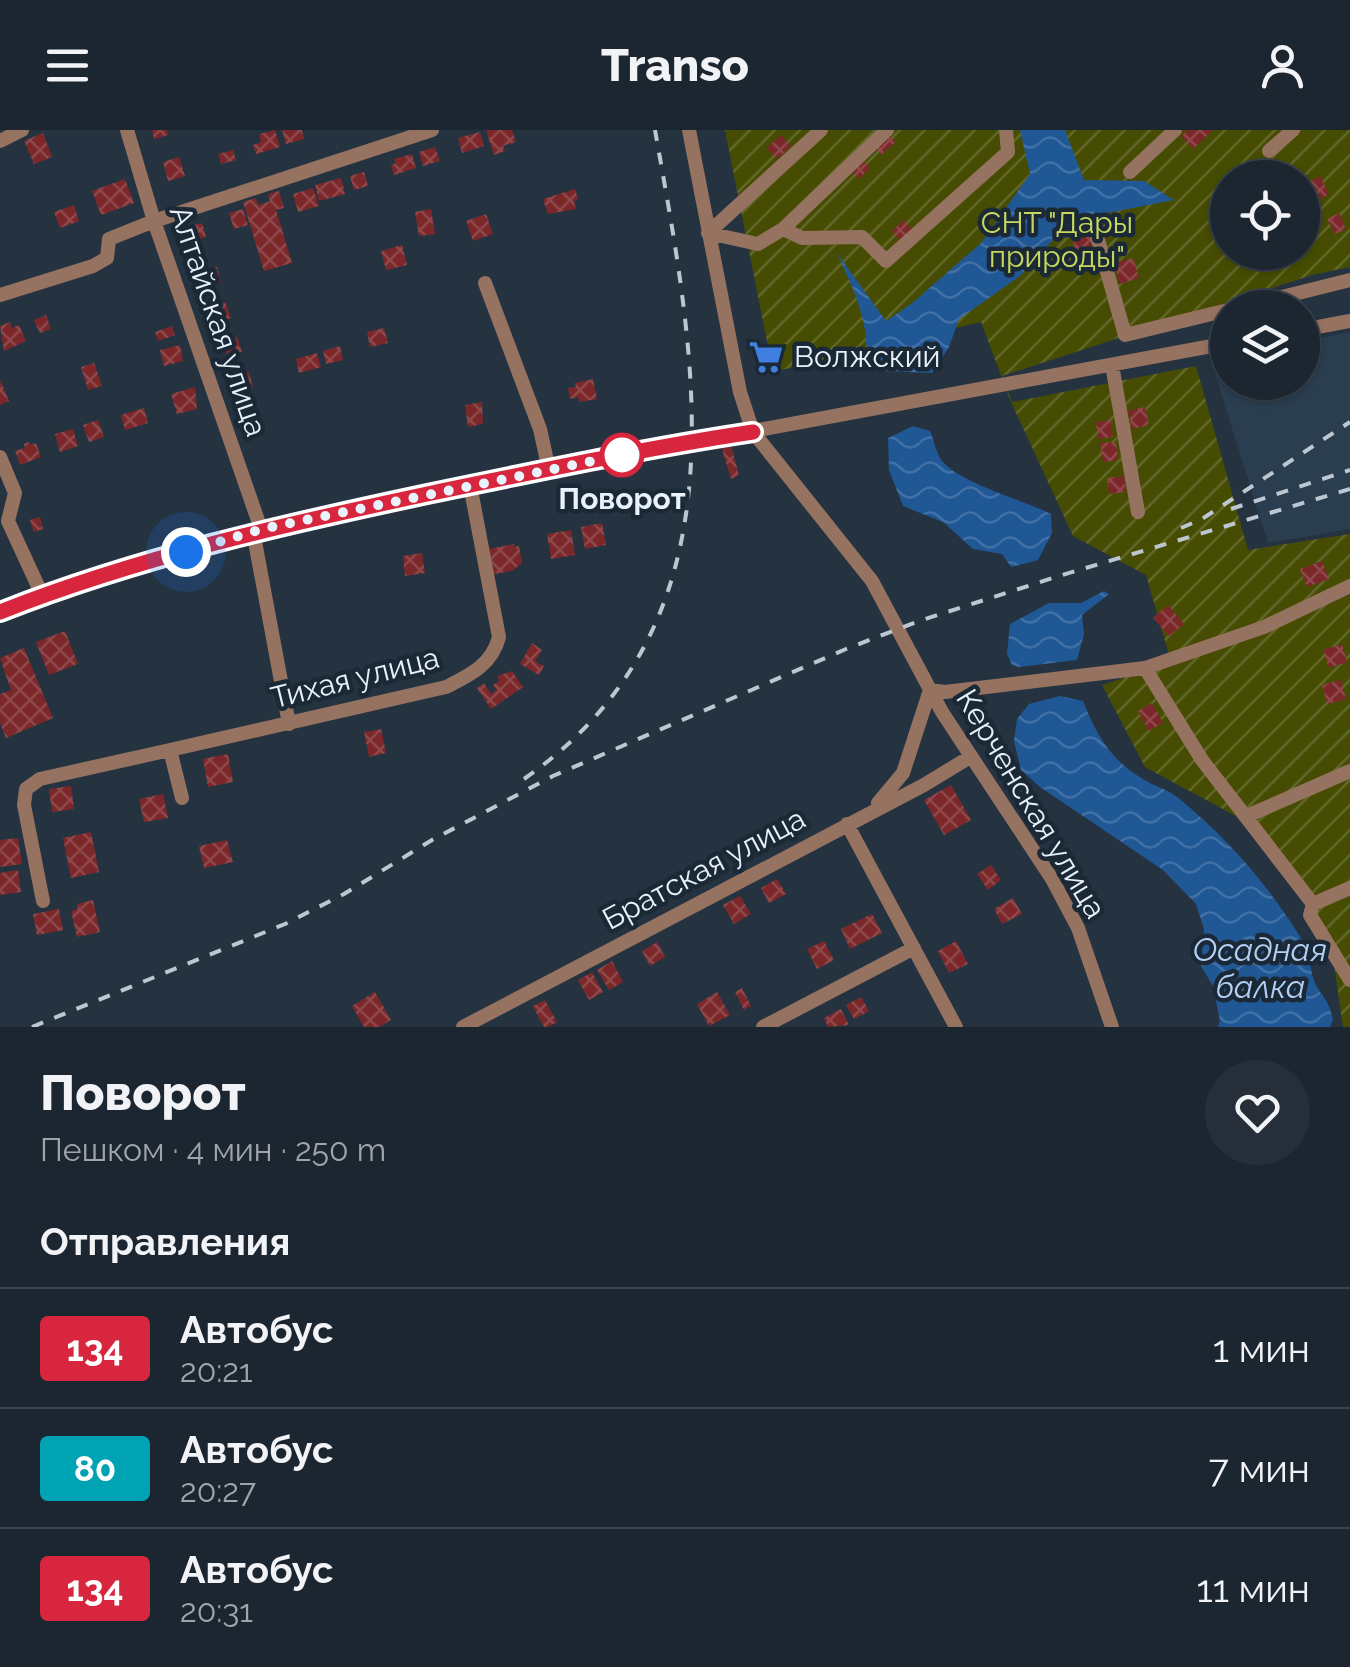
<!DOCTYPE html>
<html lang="ru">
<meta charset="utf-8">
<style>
body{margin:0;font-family:Raleway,sans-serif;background:#252e39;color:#f1f3f6;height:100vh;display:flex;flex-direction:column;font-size:38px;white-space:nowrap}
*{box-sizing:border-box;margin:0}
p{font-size:32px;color:#a0a5ab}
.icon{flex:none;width:55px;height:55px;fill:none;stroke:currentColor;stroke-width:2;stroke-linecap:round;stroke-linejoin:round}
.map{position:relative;height:897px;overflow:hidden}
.details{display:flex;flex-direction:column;background:#1c2631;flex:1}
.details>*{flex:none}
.badge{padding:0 20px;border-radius:8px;font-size:35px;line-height:65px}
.tools{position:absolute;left:1210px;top:30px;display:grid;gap:20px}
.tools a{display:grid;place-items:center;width:110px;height:110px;border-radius:50%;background:#1c2631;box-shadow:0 2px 8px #0004,0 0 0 2px #3a434d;font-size:50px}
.you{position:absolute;width:50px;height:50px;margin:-25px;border:8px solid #fff;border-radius:50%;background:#1a73e8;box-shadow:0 0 0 15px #1a73e833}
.map>.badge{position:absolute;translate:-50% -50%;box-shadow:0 0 0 5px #fff}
h2{padding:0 40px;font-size:38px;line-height:90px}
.round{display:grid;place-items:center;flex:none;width:105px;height:105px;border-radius:52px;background:#252e39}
.head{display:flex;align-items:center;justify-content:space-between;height:170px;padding:0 40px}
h1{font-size:48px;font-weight:800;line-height:75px}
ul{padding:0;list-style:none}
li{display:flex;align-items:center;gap:30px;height:120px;padding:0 40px;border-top:2px solid #3a434d}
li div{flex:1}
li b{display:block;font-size:38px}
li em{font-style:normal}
li .badge{min-width:110px;font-weight:700;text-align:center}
header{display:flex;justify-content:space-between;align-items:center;height:130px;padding:0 40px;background:#1c2631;font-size:45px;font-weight:800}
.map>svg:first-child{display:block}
</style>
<header><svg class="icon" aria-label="menu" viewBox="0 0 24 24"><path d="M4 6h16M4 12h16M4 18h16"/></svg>Transo<svg class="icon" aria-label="person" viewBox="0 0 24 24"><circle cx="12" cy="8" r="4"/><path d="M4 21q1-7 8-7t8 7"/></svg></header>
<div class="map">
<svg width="1350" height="897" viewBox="0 0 1350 897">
<defs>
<pattern id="garden-furrows" width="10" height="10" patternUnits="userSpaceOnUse" patternTransform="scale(2.5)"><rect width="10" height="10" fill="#464d02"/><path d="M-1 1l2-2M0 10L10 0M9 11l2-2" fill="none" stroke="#616728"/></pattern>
<pattern id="water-waves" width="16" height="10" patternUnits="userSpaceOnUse" patternTransform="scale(2.5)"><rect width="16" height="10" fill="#205795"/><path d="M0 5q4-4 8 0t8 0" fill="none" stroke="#4070a5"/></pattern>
<pattern id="building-cross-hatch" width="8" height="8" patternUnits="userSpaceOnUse" patternTransform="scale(2.5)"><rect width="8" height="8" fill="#7c282a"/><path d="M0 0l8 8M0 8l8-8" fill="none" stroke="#8f484a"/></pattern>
</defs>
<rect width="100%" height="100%" fill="#253341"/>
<path fill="#2a3e50" d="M1350,202V399L1268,413L1210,228L1227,225L1228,252H1302L1303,211Z"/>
<path fill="url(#garden-furrows)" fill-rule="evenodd" d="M725,0H1350V137L1312,145L1002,246L1012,272L1196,236L1248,420L1350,404V897H1343L1334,834L1308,775L1243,690L1145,637L1102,555L1171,532L1146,445L1073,406L1011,272L981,192L773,242ZM1228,48H1302V122H1228Z"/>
<path fill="url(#water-waves)" d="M1020,0H1065L1084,50L1144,51L1174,70L1071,90L1020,146L959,189L949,217L932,243L882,241L866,229C870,193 852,156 837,123L886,191L911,174L981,113L1030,44Z
M913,296L930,301C934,310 936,323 942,331C962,354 1021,369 1051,384L1052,403L1038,430L1011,437L1002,424L973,419L943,392L903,376L889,340L888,308Z
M1104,461L1109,464L1082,485L1084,504L1077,530L1019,537L1012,535L1007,524L1010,494L1049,473H1081Z
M1060,566L1083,571C1096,604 1111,631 1143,649C1154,656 1167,659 1177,667C1228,708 1270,757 1304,813C1312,826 1309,844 1317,857C1326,871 1329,872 1333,890L1330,897H1218L1220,891L1213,856L1201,836L1204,799L1196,774L1163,740L1040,657L1021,640L1014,611L1017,589L1029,574Z"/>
<path fill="url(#building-cross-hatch)" d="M152,0H167L168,5L154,9Z
M275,0L280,17L256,24L253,15L261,12L259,4Z
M282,0H302L304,9L286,14Z
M486,0H512L516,12L503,16L505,21L494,25Z
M1188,0H1213L1193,19L1181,6Z
M480,2L484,16L462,23L458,8Z
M43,3L52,27L34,34L24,11Z
M781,5L791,16L777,29L767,18Z
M889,5L896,12L881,25L875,17Z
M435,17L440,31L423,36L419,22Z
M233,20L236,30L221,34L218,24Z
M412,24L416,38L394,45L391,35L395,34L394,29Z
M179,27L185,46L168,51L163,32Z
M862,30L870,38L859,49L851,41Z
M364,42L368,56L354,60L350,46Z
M1320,46L1329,64L1316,71L1307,53Z
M341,48L345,64L319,71L315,55Z
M125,49L134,73L101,85L92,61Z
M313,58L319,76L298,82L293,64Z
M575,59L578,69L574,71L576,79L548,84L543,69Z
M279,61L284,78L276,80L292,133L264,141L243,72L256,68L258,75L270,71L268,64Z
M74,75L79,91L60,98L54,82Z
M243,79L248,95L234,99L229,83Z
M431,79L435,104L419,106L415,82Z
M1339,83L1346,99L1335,104L1327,89Z
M486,84L493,104L473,111L466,91Z
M904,90L913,101L901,112L892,101Z
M202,93L206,107L189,111L186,97Z
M1090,98L1095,115L1075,120L1071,104Z
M402,115L407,135L386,140L381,121Z
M1133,128L1139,148L1120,154L1114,133Z
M217,137L221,152L204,157L200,142Z
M225,172L231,188L216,193L210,177Z
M46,185L51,199L40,203L34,190Z
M10,192L12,198L19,195L26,211L4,221L0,196Z
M172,196L175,205L158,211L155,202Z
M384,198L388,213L370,217L367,202Z
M237,207L242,222L227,225L223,211Z
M180,215L183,231L164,236L160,220Z
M340,216L343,230L326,234L323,221Z
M317,223L321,237L299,243L296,229Z
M94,233L102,256L88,260L81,237Z
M249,242L253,258L238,262L234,246Z
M593,249L597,269L579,272L578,267L570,269L568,258L576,257L575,253Z
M0,250L9,271L0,275Z
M195,257L197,279L177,284L171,264Z
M482,272L483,294L468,297L465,275Z
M1145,277L1149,295L1132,299L1128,281Z
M144,278L148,293L125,300L121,285Z
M98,290L104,307L89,312L83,295Z
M1111,290L1113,307L1098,309L1096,292Z
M73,299L78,316L60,322L55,304Z
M29,312L31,315L36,313L41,327L20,335L15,321L25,318L24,314Z
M1116,312L1118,330L1103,332L1100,313Z
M731,316L739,345L731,349L722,319Z
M1124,346L1126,362L1109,364L1107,348Z
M40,387L43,399L34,402L30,390Z
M602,393L606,415L585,419L581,397Z
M571,400L575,425L551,429L547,404Z
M514,414V417L519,416L522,433L512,441L494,444L489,419Z
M422,423L425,443L405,446L403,426Z
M1322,431L1329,449L1307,457L1300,439Z
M1168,475L1184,494L1169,506L1153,488Z
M65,501L78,534L49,545L36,512Z
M532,513L542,520L535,531L544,536L539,545L520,534Z
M1342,514L1347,532L1329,538L1323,520Z
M24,518L53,588L6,608L0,593V564L11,560L0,528Z
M512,541L523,557L491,579L477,558L484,553L491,564L496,560L493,555L499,551L497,546Z
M1341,550L1346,569L1327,574L1322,555Z
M1152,573L1163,593L1149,601L1138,581Z
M381,599L386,623L369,627L364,602Z
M228,624L233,652L208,657L203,629Z
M951,655L971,690L944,705L924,670Z
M71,656L74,679L52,682L49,659Z
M163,664L168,688L144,692L139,669Z
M91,702L99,742L71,748L63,708Z
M18,708L22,734L0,737V710Z
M227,710L233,732L204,738L199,716Z
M991,735L1001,750L988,760L977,744Z
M18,740L21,762L0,765V743Z
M777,749L786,764L769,773L761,758Z
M740,766L751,784L734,794L723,775Z
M1013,768L1022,784L1002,794L994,779Z
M93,770L100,802L77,807L71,781L78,779L77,774Z
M59,779L63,800L37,805L33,784Z
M872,784L882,803L850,819L841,799Z
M824,811L834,830L817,839L807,819Z
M956,811L968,834L949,843L938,821Z
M657,812L665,827L650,836L642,821Z
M612,831L623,852L609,860L597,840Z
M592,842L603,862L589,870L578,850Z
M742,858L751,876L744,880L735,862Z
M375,862L391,890L379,897H364L352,876Z
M717,862L730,885L709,896L697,874Z
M861,867L869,881L854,889L846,875Z
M545,870L557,892L548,897H544L533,876Z
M841,879L849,895L828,897L824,888Z"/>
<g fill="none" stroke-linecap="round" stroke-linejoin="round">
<path stroke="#967261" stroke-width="14" d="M127,0L154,91L261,399
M689,0L740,262L753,302L872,451L942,582L1052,749L1078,798L1112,897
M0,11L22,0
M1269,21L1293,0
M1130,42L1175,0
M1093,92L1125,205L1228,180
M783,99L802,108L862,107L886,131L1008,22L1006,0
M708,103L758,114L783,99L887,0
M708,103L821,0
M485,153L540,299L549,340
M0,165L93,136L107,128L109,109L154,91L432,0
M1238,178L1350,150
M1302,200L1350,191
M1112,235L1138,382
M0,327L15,363L8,391L43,467
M253,401L289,594
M0,483C176,412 364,376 549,340C775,296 1001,255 1228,213
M1145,538L1202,630L1313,774L1310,785L1350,850
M182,668L170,620L446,557C470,545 492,535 499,507L470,355
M878,673L903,643L930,560L945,562L1145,538L1264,497L1350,456
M1247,686L1350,641
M847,694L956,897
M43,771L24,675L26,659L40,649L170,620
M1313,774L1350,758
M463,897L924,655L970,627
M763,897L914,818"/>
<path stroke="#bdc7d1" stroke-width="4" stroke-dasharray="12 12" stroke-linecap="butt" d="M1231,379L1350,340
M1181,398L1202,389L1350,292
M524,649C750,492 696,231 655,0
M32,897L285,794L344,764L432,710L553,646L846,519L919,491L1059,446L1350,359"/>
</g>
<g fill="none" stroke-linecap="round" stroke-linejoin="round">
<g stroke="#fff" stroke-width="22">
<path id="line" d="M0,482C139,427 286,394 432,363C539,341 646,318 753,302"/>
</g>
<use href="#line" stroke="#d7263d" stroke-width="15"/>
<path stroke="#e9f2fb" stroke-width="10" stroke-dasharray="0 18" d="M186,422L262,399L622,325"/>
</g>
<defs>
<g id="supermarket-bare" transform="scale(2.7)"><path d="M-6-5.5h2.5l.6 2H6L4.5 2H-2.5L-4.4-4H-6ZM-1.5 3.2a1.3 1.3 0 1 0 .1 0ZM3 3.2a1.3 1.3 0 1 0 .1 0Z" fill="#3f7fe0" stroke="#1b2937" stroke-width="2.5" paint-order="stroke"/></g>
</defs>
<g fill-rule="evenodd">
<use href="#supermarket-bare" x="766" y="227"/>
</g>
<circle fill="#fff" stroke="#d7263d" stroke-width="5" cx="622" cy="325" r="20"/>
<g text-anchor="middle" stroke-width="9" stroke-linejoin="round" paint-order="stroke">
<g font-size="30" fill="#c7d85e" stroke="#1b2937">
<text x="1057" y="103">СНТ "Дары<tspan x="1057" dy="34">природы"</tspan></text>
</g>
<g font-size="30" fill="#e9f2fb" stroke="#1b2937">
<text transform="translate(218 191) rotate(71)" y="10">Алтайская улица</text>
<text transform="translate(355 548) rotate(-14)" y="10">Тихая улица</text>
<text transform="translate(1031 674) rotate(59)" y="10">Керченская улица</text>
<text transform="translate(704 739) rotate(-28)" y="10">Братская улица</text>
</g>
<g font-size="30" fill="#e9f2fb" stroke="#1b2937" text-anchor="start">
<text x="794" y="237">Волжский</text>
</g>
<g font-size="30" font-weight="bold" fill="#e9f2fb" stroke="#1b2937">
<text x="622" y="379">Поворот</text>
</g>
<g font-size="32" font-style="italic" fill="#b3d0f4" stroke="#1b2937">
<text x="1260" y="831">Осадная<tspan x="1260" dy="37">балка</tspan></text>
</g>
</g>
</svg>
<div class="tools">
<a><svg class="icon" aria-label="locate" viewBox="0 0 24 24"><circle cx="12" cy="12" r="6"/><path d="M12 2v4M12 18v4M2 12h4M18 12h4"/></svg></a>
<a><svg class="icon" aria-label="layers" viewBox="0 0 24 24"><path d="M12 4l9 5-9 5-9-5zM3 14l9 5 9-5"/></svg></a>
</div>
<div class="you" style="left:186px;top:422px"></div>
</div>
<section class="details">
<div class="head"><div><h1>Поворот</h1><p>Пешком · 4 мин · 250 m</p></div><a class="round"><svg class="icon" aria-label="heart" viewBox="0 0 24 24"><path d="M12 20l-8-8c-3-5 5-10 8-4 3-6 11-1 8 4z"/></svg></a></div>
<h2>Отправления</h2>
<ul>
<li><span class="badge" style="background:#d7263d;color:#fff">134</span><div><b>Автобус</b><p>20:21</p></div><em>1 мин</em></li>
<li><span class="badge" style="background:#00a3b4;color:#fff">80</span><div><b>Автобус</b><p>20:27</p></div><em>7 мин</em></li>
<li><span class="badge" style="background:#d7263d;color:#fff">134</span><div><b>Автобус</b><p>20:31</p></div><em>11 мин</em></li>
</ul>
</section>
